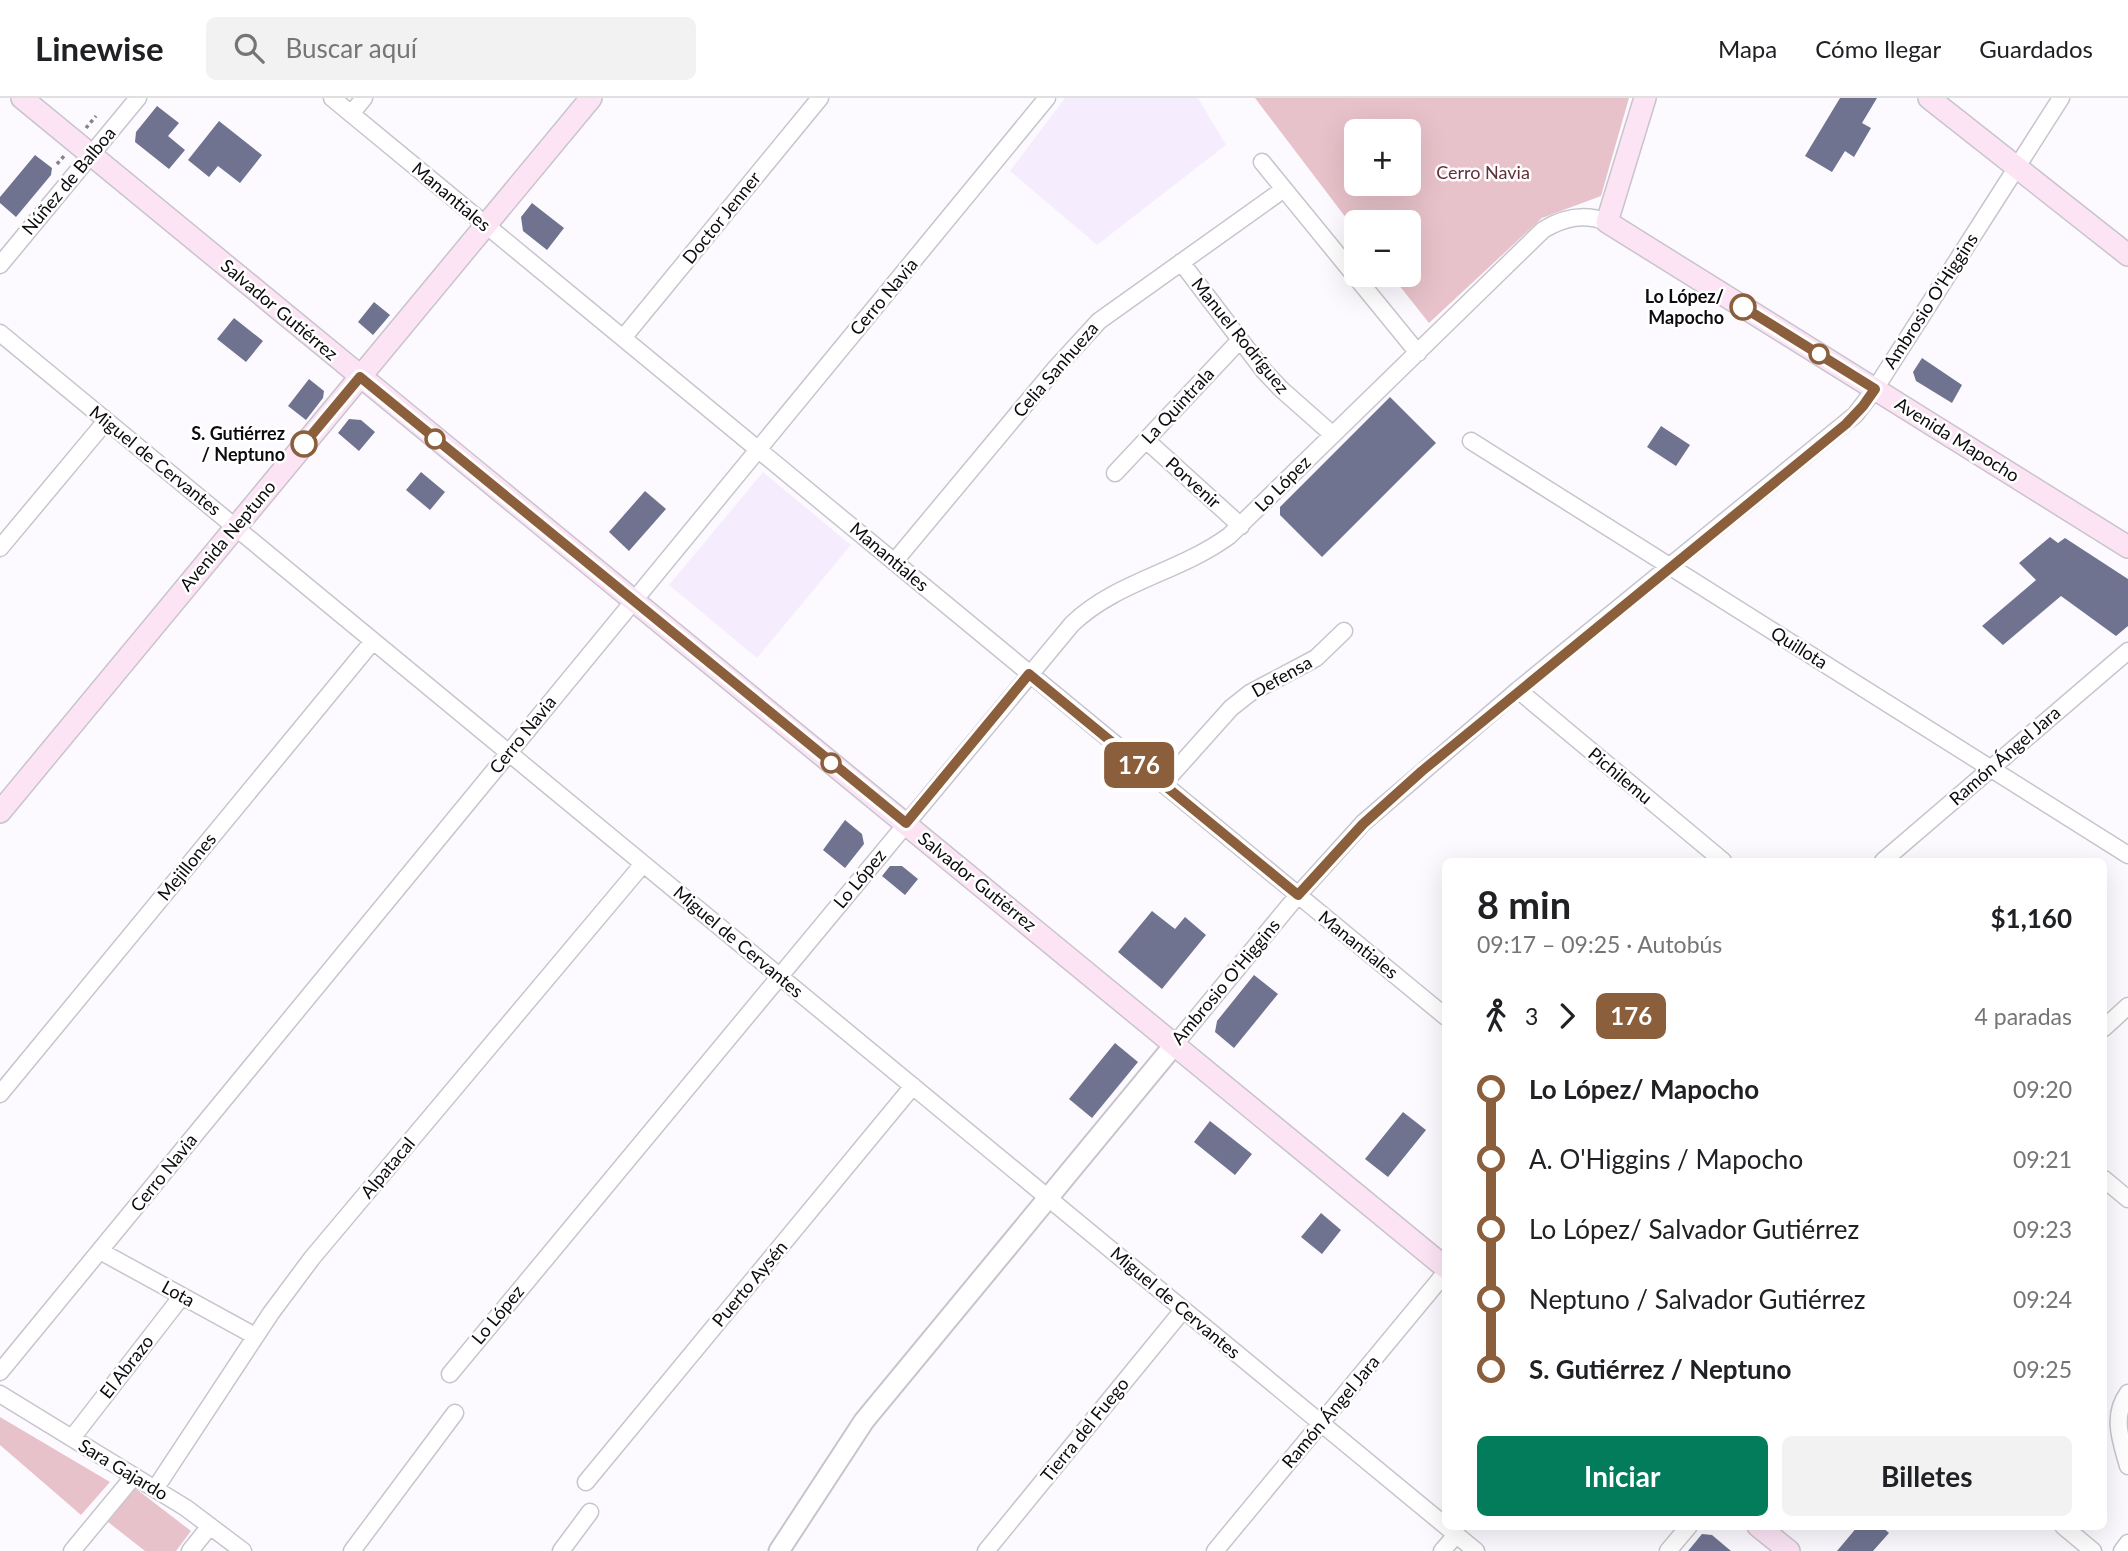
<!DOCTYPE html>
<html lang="es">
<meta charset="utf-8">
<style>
body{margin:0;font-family:Lato,sans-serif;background:#f2f2f2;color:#202124;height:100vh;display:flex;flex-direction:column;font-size:26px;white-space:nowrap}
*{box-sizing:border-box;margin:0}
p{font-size:23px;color:#757577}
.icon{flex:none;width:38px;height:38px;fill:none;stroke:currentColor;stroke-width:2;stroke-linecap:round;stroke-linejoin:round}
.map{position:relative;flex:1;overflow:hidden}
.panel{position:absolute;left:1442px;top:760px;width:665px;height:672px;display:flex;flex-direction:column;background:#fff;border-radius:10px;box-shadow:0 7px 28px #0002}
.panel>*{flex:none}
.badge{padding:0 14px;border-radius:10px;font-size:24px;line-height:46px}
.fabs{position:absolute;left:1344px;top:21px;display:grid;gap:14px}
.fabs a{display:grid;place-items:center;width:77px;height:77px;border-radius:10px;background:#fff;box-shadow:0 7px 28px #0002;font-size:35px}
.map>.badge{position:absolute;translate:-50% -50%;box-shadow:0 0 0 4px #fff}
.legs{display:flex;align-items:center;gap:10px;height:77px;padding:0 35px;font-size:23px}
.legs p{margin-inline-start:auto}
.headline{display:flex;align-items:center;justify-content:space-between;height:119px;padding:0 35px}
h1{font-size:38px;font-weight:700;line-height:52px}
.cta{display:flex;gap:14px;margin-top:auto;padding:14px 35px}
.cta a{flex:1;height:80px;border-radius:10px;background:#027c5a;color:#fff;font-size:28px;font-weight:700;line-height:80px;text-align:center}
.cta a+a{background:#f2f2f2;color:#202124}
ul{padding:0 35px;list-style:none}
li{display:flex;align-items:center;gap:24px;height:70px;font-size:26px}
li i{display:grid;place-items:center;width:10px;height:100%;margin:0 9px;background:currentColor}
li i::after{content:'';width:18px;height:18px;margin:-9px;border:5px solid;border-radius:50%;background:#fff}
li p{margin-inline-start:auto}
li:first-child i{background:linear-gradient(#0000 50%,currentColor 0)}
li:last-child i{background:linear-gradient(currentColor 50%,#0000 0)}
header{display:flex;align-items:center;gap:42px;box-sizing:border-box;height:98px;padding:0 35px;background:#fff;border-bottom:2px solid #e0e0e0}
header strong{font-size:33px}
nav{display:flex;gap:38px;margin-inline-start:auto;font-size:24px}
.search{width:490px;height:63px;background:#f2f2f2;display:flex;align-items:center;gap:18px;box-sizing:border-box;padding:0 24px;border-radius:10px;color:#757577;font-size:26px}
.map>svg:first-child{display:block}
</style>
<header>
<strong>Linewise</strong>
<div class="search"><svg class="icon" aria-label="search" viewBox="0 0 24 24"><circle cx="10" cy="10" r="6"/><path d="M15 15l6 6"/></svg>Buscar aquí</div>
<nav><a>Mapa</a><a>Cómo llegar</a><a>Guardados</a></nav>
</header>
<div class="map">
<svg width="2128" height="1453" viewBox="0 0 2128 1453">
<rect width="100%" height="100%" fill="#fcfaff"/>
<path fill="#f5edfd" d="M1065,0H1198L1226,47L1097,147L1010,73Z
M763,374L851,447L757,560L669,487Z"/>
<path fill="#e8c2ca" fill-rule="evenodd" d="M1255,0H1629L1601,98L1542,120L1429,225L1391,177H1409V124H1356V133ZM1409,33V86H1356V33Z
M0,1319L110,1384L81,1417L0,1347Z
M135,1390L191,1433L176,1453H145L108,1424Z"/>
<path fill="#707390" d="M1840,0H1877L1862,25L1871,30L1854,59L1845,53L1832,74L1805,58Z
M157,8L179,25L168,38L185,52L169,71L135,44L136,34Z
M219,23L262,57L240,85L218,68L209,79L188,62Z
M35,57L52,70L51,77L16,119L0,105V99Z
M532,105L564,130L547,152L523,133L521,119Z
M374,204L390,217L373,237L358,224Z
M234,220L263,243L246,264L217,241Z
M1922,260L1962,287L1952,305L1916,283L1913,274Z
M309,281L324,293L323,300L306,322L288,308Z
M1390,299L1436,345L1322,459L1280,417V409Z
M349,321L361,322L375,334L359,353L338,335Z
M1661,328L1690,347L1676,368L1647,349Z
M421,374L445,394L430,412L406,392Z
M645,393L666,411L629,453L609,434Z
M2050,439L2058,445L2065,440L2128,481V528L2116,538L2061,498L2003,547L1982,528L2036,482L2019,465Z
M845,722L862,736L864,746L845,770L823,752Z
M890,768H902L918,781L905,797L882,778Z
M1152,813L1175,831L1185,819L1206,837L1162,891L1118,854Z
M1254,877L1278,896L1234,950L1215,934L1217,923Z
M1115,945L1138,964L1092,1020L1069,1001Z
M1403,1014L1426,1032L1388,1079L1365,1061Z
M1210,1023L1252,1056L1235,1077L1194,1044Z
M1321,1115L1341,1132L1322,1156L1301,1139Z
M1858,1428H1881L1889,1435L1873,1453H1837Z
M1702,1436L1712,1437L1731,1453H1688Z"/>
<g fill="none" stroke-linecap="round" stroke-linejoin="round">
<g stroke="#c8c4cd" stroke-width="19">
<path id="minor" d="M332,0L1446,919
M351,16L364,0
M1262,64L1418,255
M1181,164L1264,273L1281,291L1333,337
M0,167L138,0
M0,235L1476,1453
M623,240L820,0
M1146,342L1241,428
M1471,343L2128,757
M1115,375L1240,242
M0,450L106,323
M894,464L1054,272L1099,223L1284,91
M1518,592L1723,763
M1163,686L1231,610L1250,595L1316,560L1344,533
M1883,763L2128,553
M2104,930L2128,908
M1175,946L1298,797L1363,725L1518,592L1855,317L1875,291L2061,0
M0,996L373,543
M2104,1081L2128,1101
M100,1153L255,1238
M0,1274L1047,0
M450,1276L1072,526C1117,483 1178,475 1229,438L1543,132C1564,119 1584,115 1607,124
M2128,1295C2111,1318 2121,1343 2128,1368
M0,1296L186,1410L243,1453
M72,1340L182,1198
M586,1384L913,988
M155,1391L271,1215L312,1160L643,766
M2063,1428L2093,1453
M72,1453L134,1378
M190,1453L210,1428
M352,1453L455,1315
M561,1453L590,1414
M986,1453L1183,1212
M1215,1453L1446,1174
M1442,1453L1456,1437
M1668,1453L1689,1428
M2122,1453L2128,1445"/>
</g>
<g stroke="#c8c4cd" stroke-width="23">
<path id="tertiary" d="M779,1453L864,1323L1175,946"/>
</g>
<g stroke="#c8c4cd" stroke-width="24">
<path id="secondary" d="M22,0L1446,1170
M1645,0L1607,124L2128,449
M1929,0L2128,157
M0,714L591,0
M1758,1428L1789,1453"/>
</g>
<path stroke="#858387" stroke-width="3.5" stroke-dasharray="3.5 3.5" stroke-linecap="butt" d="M86,30L96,18
M57,66L64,58"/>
<use href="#minor" stroke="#fff" stroke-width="16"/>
<use href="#tertiary" stroke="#fff" stroke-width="19"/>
<use href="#secondary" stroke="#fce4f5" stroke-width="21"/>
</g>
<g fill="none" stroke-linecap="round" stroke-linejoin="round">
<g stroke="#fff" stroke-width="16">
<path id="line-1" d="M304,346L360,279L906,725L1029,576L1298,797L1363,726L1422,673L1846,326L1863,308L1875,291L1743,209"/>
</g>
<use href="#line-1" stroke="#8b5e3c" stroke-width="10"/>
</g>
<g fill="#fff" stroke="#8b5e3c" stroke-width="3.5">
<circle cx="1743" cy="209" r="12"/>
<circle cx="1819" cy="256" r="9"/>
<circle cx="435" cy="341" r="9"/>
<circle cx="304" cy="346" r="12"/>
<circle cx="831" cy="665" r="9"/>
</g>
<g text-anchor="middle" stroke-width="5" stroke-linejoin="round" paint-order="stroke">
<g font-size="18" fill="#622f3c" stroke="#fff">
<text x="1483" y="81">Cerro Navia</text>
</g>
<g font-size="18" fill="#0c0b0d" stroke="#fff">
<text transform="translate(69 83) rotate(-50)" y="6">Núñez de Balboa</text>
<text transform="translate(451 99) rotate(40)" y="6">Manantiales</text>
<text transform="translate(722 120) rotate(-51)" y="6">Doctor Jenner</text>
<text transform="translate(884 199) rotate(-50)" y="6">Cerro Navia</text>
<text transform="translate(1931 203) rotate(-57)" y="6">Ambrosio O'Higgins</text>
<text transform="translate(279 212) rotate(40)" y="6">Salvador Gutiérrez</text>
<text transform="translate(1240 238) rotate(51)" y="6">Manuel Rodríguez</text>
<text transform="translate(1056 272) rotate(-49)" y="6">Celia Sanhueza</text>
<text transform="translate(1178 308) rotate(-47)" y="6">La Quintrala</text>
<text transform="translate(1957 342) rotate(32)" y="6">Avenida Mapocho</text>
<text transform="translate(155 363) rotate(39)" y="6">Miguel de Cervantes</text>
<text transform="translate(1193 385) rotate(42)" y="6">Porvenir</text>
<text transform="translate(1283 386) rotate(-45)" y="6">Lo López</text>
<text transform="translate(228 438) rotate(-50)" y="6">Avenida Neptuno</text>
<text transform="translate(889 459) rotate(40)" y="6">Manantiales</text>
<text transform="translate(1799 550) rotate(32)" y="6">Quillota</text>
<text transform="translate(1282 579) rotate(-29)" y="6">Defensa</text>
<text transform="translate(523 637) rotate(-51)" y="6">Cerro Navia</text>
<text transform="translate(2005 658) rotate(-41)" y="6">Ramón Ángel Jara</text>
<text transform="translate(1620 678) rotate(40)" y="6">Pichilemu</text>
<text transform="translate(187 769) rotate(-51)" y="6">Mejillones</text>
<text transform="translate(860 781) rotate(-50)" y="6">Lo López</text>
<text transform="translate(977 784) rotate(39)" y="6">Salvador Gutiérrez</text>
<text transform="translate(738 844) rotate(40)" y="6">Miguel de Cervantes</text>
<text transform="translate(1358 847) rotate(39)" y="6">Manantiales</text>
<text transform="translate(1226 884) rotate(-50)" y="6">Ambrosio O'Higgins</text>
<text transform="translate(388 1070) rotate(-50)" y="6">Alpatacal</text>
<text transform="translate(164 1075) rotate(-51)" y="6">Cerro Navia</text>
<text transform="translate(750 1186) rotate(-50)" y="6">Puerto Aysén</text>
<text transform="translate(178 1196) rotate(29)" y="6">Lota</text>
<text transform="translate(1175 1205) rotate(40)" y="6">Miguel de Cervantes</text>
<text transform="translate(498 1217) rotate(-50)" y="6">Lo López</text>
<text transform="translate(127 1269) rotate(-52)" y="6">El Abrazo</text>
<text transform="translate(1331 1314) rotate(-50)" y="6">Ramón Ángel Jara</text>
<text transform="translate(1085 1332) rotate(-51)" y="6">Tierra del Fuego</text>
<text transform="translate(123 1372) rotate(31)" y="6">Sara Gajardo</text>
</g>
<g font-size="18" font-weight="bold" fill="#0c0b0d" stroke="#fff" text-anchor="end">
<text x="1724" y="205">Lo López/<tspan x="1724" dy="21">Mapocho</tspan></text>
<text x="285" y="342">S. Gutiérrez<tspan x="285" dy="21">/ Neptuno</tspan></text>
</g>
</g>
</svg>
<div class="fabs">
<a>+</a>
<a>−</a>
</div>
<b class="badge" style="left:1139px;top:667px;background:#8b5e3c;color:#fff">176</b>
<section class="panel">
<div class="headline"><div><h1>8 min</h1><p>09:17 – 09:25 · Autobús</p></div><b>$1,160</b></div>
<div class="legs"><svg class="icon" aria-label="walk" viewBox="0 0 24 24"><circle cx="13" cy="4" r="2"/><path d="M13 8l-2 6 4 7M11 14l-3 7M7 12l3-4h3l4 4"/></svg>3<svg class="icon" aria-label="forward" viewBox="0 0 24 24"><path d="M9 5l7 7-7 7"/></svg><b class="badge" style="background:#8b5e3c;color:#fff">176</b><p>4 paradas</p></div>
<ul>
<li><i style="color:#8b5e3c"></i><b>Lo López/ Mapocho</b><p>09:20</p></li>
<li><i style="color:#8b5e3c"></i><span>A. O'Higgins / Mapocho</span><p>09:21</p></li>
<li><i style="color:#8b5e3c"></i><span>Lo López/ Salvador Gutiérrez</span><p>09:23</p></li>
<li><i style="color:#8b5e3c"></i><span>Neptuno / Salvador Gutiérrez</span><p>09:24</p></li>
<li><i style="color:#8b5e3c"></i><b>S. Gutiérrez / Neptuno</b><p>09:25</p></li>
</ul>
<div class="cta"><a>Iniciar</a><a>Billetes</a></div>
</section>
</div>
